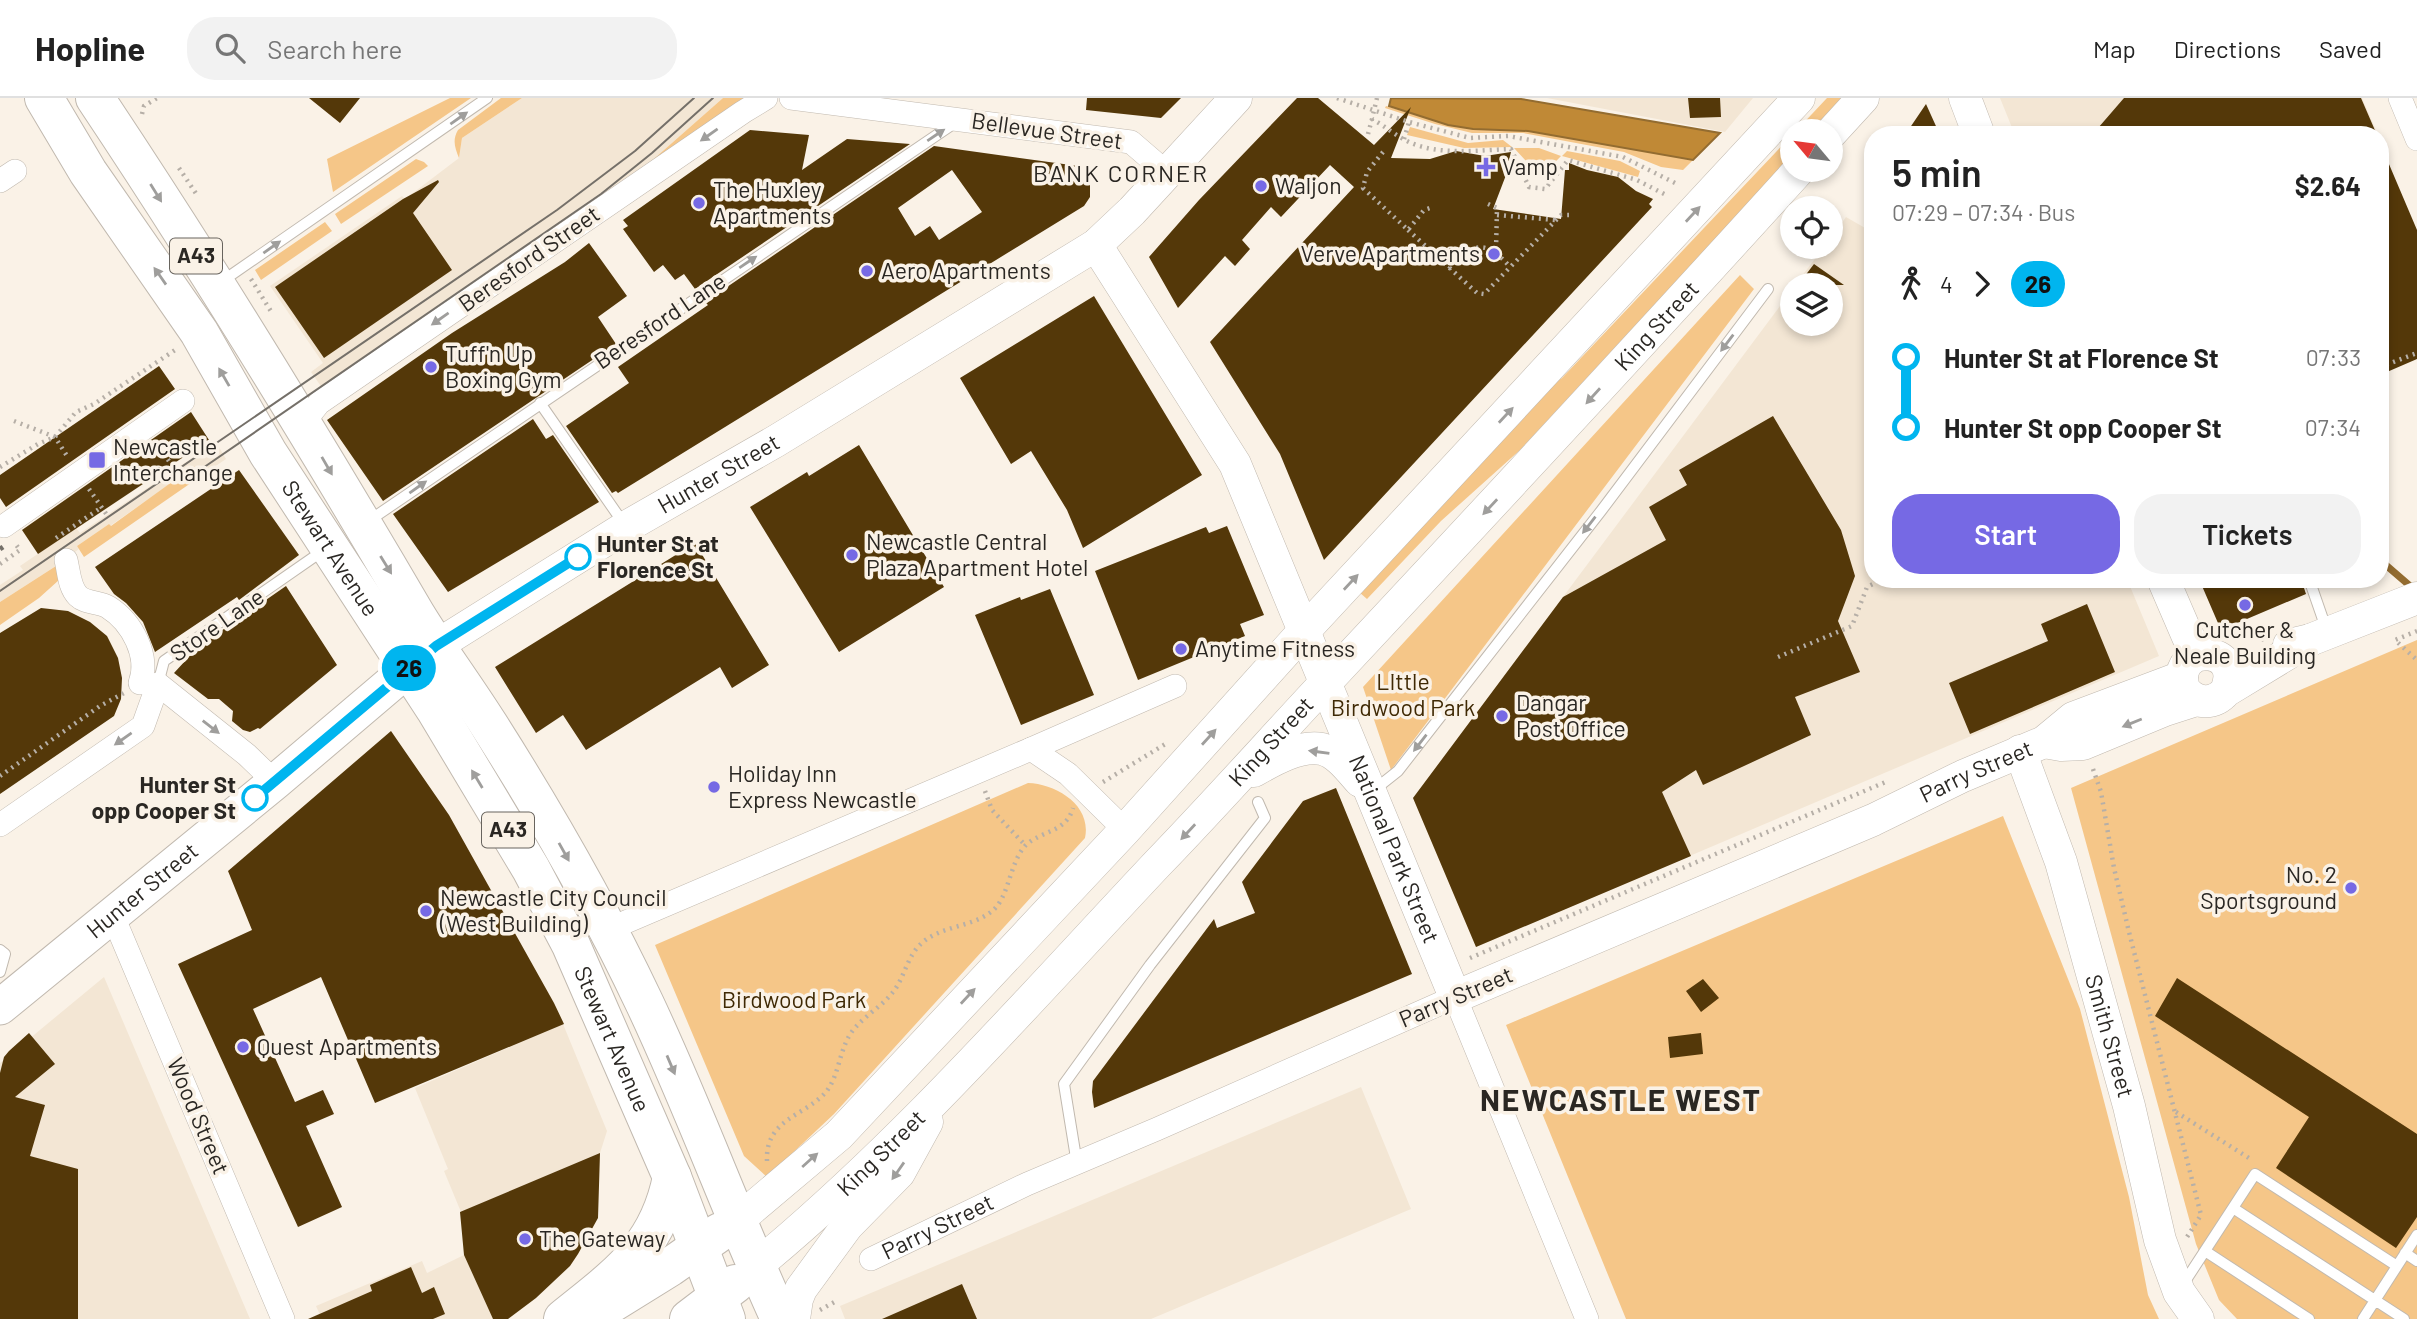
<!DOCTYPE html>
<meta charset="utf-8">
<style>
body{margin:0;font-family:Barlow,sans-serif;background:#f2f2f2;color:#222;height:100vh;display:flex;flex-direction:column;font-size:26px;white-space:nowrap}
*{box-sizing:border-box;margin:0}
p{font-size:23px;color:#767676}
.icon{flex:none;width:38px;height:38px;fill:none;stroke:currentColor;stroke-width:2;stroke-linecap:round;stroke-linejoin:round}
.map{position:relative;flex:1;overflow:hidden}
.details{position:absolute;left:1864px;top:28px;width:525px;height:462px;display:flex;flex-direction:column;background:#fff;border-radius:28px;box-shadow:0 4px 10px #0003}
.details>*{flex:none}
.badge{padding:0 14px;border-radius:23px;font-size:24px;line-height:46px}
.needle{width:46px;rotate:299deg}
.fabs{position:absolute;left:1780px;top:21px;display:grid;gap:14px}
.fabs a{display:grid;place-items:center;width:63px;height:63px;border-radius:50%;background:#fff;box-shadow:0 4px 10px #0003;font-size:35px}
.map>.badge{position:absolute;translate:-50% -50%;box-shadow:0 0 0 4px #fff}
.legs{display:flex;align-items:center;gap:10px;height:77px;padding:0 28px;font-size:23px}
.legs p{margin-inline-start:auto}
.overview{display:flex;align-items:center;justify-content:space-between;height:119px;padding:0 28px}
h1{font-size:38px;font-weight:600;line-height:52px}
.primary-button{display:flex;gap:14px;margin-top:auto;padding:14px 28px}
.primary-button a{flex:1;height:80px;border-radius:28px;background:#7669e4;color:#fff;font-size:28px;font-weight:600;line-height:80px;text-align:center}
.primary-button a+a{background:#f2f2f2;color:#222}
ul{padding:0 28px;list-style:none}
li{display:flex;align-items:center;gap:24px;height:70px;font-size:26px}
li i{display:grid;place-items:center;width:10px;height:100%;margin:0 9px;background:currentColor}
li i::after{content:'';width:18px;height:18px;margin:-9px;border:5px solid;border-radius:50%;background:#fff}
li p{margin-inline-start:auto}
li:first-child i{background:linear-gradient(#0000 50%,currentColor 0)}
li:last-child i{background:linear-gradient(currentColor 50%,#0000 0)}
header{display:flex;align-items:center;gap:42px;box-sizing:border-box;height:98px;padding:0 35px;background:#fff;border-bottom:2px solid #e0e0e0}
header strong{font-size:33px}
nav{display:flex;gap:38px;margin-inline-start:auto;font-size:24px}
.search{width:490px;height:63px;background:#f2f2f2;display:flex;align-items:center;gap:18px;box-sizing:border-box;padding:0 24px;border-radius:28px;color:#767676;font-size:26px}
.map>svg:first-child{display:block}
</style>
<header>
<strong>Hopline</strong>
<div class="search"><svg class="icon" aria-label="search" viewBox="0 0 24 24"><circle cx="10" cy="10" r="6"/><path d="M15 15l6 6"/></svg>Search here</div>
<nav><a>Map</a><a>Directions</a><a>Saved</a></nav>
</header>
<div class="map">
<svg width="2417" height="1221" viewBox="0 0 2417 1221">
<rect width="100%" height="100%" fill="#faf2e7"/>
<path fill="#f3e6d4" d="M522,0H723L647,67L325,294L311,274L323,265L270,188L402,98L405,101L459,60L462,40Z
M1547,0H1753L1725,34Z
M2000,0H2362L2378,37H2015Z
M1846,119L1872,134V481H2127L2159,558L1476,849L1413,700L1792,192V226H1830V187H1795L1824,149H1830L1831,140Z
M216,344L226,361L201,378L194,369L110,428L109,426L77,448L79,451L56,468L0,504V487L23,472L20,468L76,430L80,435Z
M104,879L250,1221H0V965Z
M563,926L607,1033L600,1055L461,1114L444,1073L448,1071L415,990Z
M1361,989L1411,1111L1151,1221H845L840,1208Z
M464,1157L493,1221H322L316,1208L422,1163L427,1175Z"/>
<path fill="#f5c688" d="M450,0H471L333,94L327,61Z
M501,0H522L462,40L459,60C455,50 452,42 458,32Z
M723,0H745L647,67Z
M1827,0H1845L1815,33H1796Z
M1386,8L1448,27L1473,31L1528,33L1693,62L1683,72L1661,69L1624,54L1523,35H1472L1435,26L1385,10Z
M1410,29L1468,45L1503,42L1512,49L1464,50L1407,37Z
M1792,37V58L1520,352L1441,423L1367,501L1359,494L1549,288L1562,280Z
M1539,50L1561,58L1542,78L1538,76L1514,50Z
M1567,53L1620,63L1640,73L1638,79L1562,58Z
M416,61L424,64L428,68L341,126L335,116Z
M325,124L332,133L261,182L255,172Z
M1740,177L1754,191L1391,672L1363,589Z
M194,368L201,378L84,459L77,448L109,426L111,428Z
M56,468L59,482L39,500L0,527V504Z
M2417,542V1221H2237L2219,1202L2196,1146L2071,690Z
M1028,685C1056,686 1092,707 1085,740L834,1016L767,1079L744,1058L655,847Z
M2003,718L2080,911L2129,1099L2148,1197L2159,1221H1626L1506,927Z"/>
<path fill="#c08936" stroke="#936c30" stroke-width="2" d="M1391,0L1521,1L1720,35L1693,62L1528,33L1473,31L1448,27L1389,8Z"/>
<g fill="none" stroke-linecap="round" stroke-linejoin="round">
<path stroke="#936c30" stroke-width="7" d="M2380,462L2416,493"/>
</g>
<path fill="#543809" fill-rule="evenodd" d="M309,0H360L340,25Z
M1087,0H1181L1161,20L1086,12Z
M1297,0H1318L1374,47L1411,9L1391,60L1430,61L1456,53L1485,58L1511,54L1509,62L1511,64L1493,111L1561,121L1565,72H1569V65L1587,72L1618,79L1636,93L1653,101L1649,106L1652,109L1324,462L1280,356L1210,244L1354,89L1330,67L1281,119L1271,109L1242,142L1250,151L1235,168L1225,158L1178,210L1149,159L1199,102Z
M1688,0H1720L1721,19L1690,20Z
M2124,0H2361L2377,37H2092Z
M1926,6L1940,37H1905Z
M750,32L809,37L802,72L847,41L910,46L695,191L684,176L675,182L663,167L654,174L623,131L628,128L623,122Z
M2380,45L2417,132V261L2380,277Z
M934,48L1078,68L1085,73L1090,81V99L1084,108L1009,154L618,395L616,393L612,395L566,328L629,285L618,269L708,207L705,204ZM952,72L982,114L939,142L930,128L915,138L898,110Z
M438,82L439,84L413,115L452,172L324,260L275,189L403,101Z
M589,145L627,198L598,219L616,246L383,403L327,322L452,235L565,164Z
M1814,166L1844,187H1798Z
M1094,198L1202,377L1083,450L1067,412L1031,353L1011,366L960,280Z
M159,268L175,291L6,409L0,400V377Z
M191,314L209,342L38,456L22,432Z
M1773,318L1841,432L1855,478L1838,523L1860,574L1795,599L1811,637L1703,687L1696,672L1662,694L1691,758L1476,849L1413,700L1563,499L1666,442L1649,409L1687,387L1679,372Z
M533,321L546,341L553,337L599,404L448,494L393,416Z
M859,347L944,489L839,554L750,409L807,374L809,378Z
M239,372L299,457L239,502L237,499L155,554L143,524L126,505L114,496L95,469Z
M1227,428L1264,517L1240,526L1245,538L1138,582L1095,473L1206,429L1209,435Z
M695,445L769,567L732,590L720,569L586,652L563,617L536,635L495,569Z
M2199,481H2301L2306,496L2221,532Z
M286,488L337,567L260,631L258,630L250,634L243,632L232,623L233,613L219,601H208L174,575L198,549Z
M1050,491L1094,597L1021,627L975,517L1020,499L1021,502Z
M2087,506L2115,574L1970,636L1949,585L2048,543L2041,526Z
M41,510L68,513L90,524L107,538L118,560L122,580L121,601L114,618L0,696V535Z
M391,633L449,717L554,905L564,926L375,1005L321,879L253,911L295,1004L323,992L334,1016L306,1028L342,1109L298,1129L178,866L252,832L228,773Z
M1336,690L1412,876L1094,1010L1092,994L1093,983L1214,821L1217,830L1255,815L1242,784L1303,703Z
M2177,880L2417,1036V1119L2396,1150L2276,1070L2309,1019L2155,918Z
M1703,881L1719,900L1701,914L1686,893Z
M29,935L55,966L15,999L45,1007L30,1058L78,1071V1221H0V975L4,959L9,953Z
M1701,935L1703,956L1670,960L1668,939Z
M600,1055L598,1120L578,1156L570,1168L536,1200L508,1221H493L464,1157L460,1114Z
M411,1169L422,1195L434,1189L445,1216L433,1221H308L372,1193L370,1187Z
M962,1186L977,1221H882Z"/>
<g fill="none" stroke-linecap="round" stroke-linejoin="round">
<g stroke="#c1b9af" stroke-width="12">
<path id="lane" d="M221,184L487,0
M540,305L624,426
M367,424L956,24
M2309,481L2327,533
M158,586L164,563L324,452
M1374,692L1398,673L1412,655L1601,413L1768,191
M0,852L5,856L0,874
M1077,1066L1064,986L1150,867L1265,720L1258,704
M2233,1110L2404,1221
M2205,1153L2309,1221
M2405,1155L2417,1163
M2182,1188L2255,1076L2397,1168
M2363,1221L2417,1137"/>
</g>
<g stroke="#c1b9af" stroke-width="24">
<g id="street">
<path d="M791,0L1131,44L1167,75"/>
<path d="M2400,0L2417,41"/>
<path d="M0,83L15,73"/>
<path d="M306,333L311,315L319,305L743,14L766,0"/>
<path d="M4,428L183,303"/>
<path d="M66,462C69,474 69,489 78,498C85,505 99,504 108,509C132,524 150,558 140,585"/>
<path d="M1031,651L1175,588"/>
<path d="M0,727L143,628L158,586L247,657L275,684"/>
<path d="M112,816L283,1221"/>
<path d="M607,832L1031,651L1068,676L1125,732"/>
<path id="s1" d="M871,1161L1027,1086L1157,1031L1455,899L1587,1221"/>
</g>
</g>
<g stroke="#c1b9af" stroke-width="33">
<g id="secondary">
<path d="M1965,0L1979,37"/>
<path d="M1830,36L1863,0"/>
<path id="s2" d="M1096,147L1235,366L1455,899L1873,722L1963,678L2044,644L2073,620L2182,579"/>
<path d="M2163,481L2188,539L2202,556"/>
<path d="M2289,547L2310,542L2417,500"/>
<path id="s3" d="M436,548L626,429L776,343L1096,147L1132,113L1236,0"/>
<path d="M2226,593C2246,546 2170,543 2184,591C2195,606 2213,608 2226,593L2310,542"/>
<path d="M2044,644L2061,647L2083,646L2165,612L2196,602"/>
<path id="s4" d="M2020,653L2061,764L2129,1008L2160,1142L2179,1194L2198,1221"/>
<path d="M1254,673C1273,662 1299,647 1322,651C1338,655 1350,672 1360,683"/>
<path d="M737,1123L839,1037L1125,732L1304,533L1799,0"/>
<path id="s5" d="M755,1169C902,1048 1028,903 1158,765C1216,705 1272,642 1329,581C1487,412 1644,243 1799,72"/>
<path d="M794,1221L797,1201L801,1191L847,1128L899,1075L927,1024"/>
</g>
</g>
<g stroke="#c1b9af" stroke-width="37">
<g id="primary">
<path id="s6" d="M0,909L275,684L408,571"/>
</g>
</g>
<g stroke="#c1b9af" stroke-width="40">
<g id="highway">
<path id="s7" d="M44,0L88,74L199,234L268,355L435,611L531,771L571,847L672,1079L726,1221"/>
<path d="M95,0C207,168 313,341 415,515C438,553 465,589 489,627C545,715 599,809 644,904C693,1007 732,1116 780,1221"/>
<path d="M604,1210L670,1169L720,1134"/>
<path d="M563,1221C616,1178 658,1151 672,1079"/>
<path d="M689,1221L735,1186"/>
</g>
</g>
<path stroke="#b6afa7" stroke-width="4.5" stroke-dasharray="2 5" stroke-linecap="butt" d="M1337,0L1409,24L1470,40L1508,38L1623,59L1679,87
M1377,0L1372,21C1385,28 1396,38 1409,44C1439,58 1479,52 1511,51L1529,89L1545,91L1568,62L1637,82L1668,98
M142,16L144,8L157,0
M1368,36L1372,21
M1404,41L1409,24
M1383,54L1367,74L1363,90L1408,132L1424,112L1433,109
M179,70L197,97
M1488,106L1497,110L1496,153
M1497,117L1556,122
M1408,132L1477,195L1484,196L1561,117H1569
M1449,171C1473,144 1486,141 1510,169
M251,181L272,215
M2380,269L2417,255
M14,323L55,339L67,358
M156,344L175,372
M0,369L38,346L55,339L76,314L94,306L175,252
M89,391L107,417
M56,440L102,409
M0,466L20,452L14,444
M2217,530L2234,527L2264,542
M2417,533L2395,542L2417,562
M1778,559L1852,528L1867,489L1883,481
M2093,671L2101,694L2114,770L2129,834L2201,1117L2187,1139
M0,678L100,608L124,595
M1103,684L1167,645
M985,693L992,712L1026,748
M1470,860L1888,683
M2176,1014L2252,1062
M767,1063C765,1021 805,1018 826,994C838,979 839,957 848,940C858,921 880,911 893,894C905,879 907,857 923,844C942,828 971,829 991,814C1009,801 1009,766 1025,748C1041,732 1066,735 1073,710
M820,1212L838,1202"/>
<use href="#lane" stroke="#fff" stroke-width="10"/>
<use href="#street" stroke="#fff" stroke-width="23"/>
<use href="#secondary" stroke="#fff" stroke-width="32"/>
<use href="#primary" stroke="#fff" stroke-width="35"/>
<use href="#highway" stroke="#fff" stroke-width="38"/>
<path stroke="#757069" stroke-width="2" d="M200,372L601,96L652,55L713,0
M0,493L557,112L635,53L694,0"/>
<path stroke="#757069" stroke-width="5" stroke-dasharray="12 12" stroke-linecap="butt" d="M0,451L3,449"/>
</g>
<defs><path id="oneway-solid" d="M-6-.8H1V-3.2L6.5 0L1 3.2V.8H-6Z" transform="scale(1.75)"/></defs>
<g fill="#9f9e9c">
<use href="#oneway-solid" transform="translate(459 20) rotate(-35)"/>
<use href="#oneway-solid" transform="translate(709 37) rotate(145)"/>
<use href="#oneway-solid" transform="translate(936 37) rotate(-34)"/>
<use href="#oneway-solid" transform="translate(156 95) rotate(58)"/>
<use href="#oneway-solid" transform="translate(1693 116) rotate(-47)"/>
<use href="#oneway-solid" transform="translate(272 149) rotate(-35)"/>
<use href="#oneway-solid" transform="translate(748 164) rotate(-34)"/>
<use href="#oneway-solid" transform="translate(160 178) rotate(-125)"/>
<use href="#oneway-solid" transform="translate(440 221) rotate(145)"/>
<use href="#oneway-solid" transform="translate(1727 245) rotate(127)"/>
<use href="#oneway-solid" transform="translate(224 279) rotate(-120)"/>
<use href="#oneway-solid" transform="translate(1593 298) rotate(132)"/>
<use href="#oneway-solid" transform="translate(1506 317) rotate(-47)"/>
<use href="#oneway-solid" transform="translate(327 368) rotate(60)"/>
<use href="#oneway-solid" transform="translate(418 389) rotate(-35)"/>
<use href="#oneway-solid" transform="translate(1490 409) rotate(133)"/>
<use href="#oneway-solid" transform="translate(1589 427) rotate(128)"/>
<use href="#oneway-solid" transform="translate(386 467) rotate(58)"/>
<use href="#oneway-solid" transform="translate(1351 484) rotate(-47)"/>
<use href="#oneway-solid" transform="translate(2132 625) rotate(158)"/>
<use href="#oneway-solid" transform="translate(211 629) rotate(38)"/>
<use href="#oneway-solid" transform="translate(1209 639) rotate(-48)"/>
<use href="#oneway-solid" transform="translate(123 641) rotate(145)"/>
<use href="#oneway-solid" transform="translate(1420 645) rotate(128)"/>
<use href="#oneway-solid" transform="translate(1319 654) rotate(-172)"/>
<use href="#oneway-solid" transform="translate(477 681) rotate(-121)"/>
<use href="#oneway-solid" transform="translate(1188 734) rotate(133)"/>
<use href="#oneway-solid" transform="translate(564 754) rotate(61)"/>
<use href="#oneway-solid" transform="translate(968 898) rotate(-47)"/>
<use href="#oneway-solid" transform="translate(671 967) rotate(67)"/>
<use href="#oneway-solid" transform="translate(810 1062) rotate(-42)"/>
<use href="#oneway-solid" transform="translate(898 1073) rotate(125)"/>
</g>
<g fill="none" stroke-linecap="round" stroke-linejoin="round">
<g stroke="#fff" stroke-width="16">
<path id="line-1" d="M255,700L436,548L578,459"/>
</g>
<use href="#line-1" stroke="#00b5ef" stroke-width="10"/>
</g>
<g fill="#7669e4" stroke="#faf2e7" stroke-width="2.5">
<path d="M1482.5 58.5h7v7h7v7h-7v7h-7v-7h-7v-7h7z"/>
<circle cx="1261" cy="88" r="7"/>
<circle cx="699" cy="105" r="7"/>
<circle cx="1494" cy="156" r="7"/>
<circle cx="867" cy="173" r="7"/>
<circle cx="431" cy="269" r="7"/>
<rect x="88" y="353" width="18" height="18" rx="3.5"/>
<circle cx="852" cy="457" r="7"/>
<circle cx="2245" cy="507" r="7"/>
<circle cx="1181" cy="551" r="7"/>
<circle cx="1502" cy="618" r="7"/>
<circle cx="714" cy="689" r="7"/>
<circle cx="2351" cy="790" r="7"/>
<circle cx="426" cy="813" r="7"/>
<circle cx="243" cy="949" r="7"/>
<circle cx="525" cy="1141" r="7"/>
</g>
<g fill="#fff" stroke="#00b5ef" stroke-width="3.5">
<circle cx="578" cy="459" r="12"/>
<circle cx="255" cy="700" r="12"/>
</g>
<g text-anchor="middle" stroke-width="7" stroke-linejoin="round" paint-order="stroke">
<g fill="#faf2e7" stroke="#68645e" stroke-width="2">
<rect x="170" y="140.5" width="52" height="35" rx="5"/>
<rect x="482" y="714.5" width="52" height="35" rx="5"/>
</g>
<g font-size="21" font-weight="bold" fill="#2a2723">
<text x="196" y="165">A43</text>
<text x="508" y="739">A43</text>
</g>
<g font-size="23" fill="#2a2723" stroke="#faf2e7">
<text transform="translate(1047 33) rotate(8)" y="8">Bellevue Street</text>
<text transform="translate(529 161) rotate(-35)" y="8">Beresford Street</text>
<text transform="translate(660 223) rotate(-34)" y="8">Beresford Lane</text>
<text dy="8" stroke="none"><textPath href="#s5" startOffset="1304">King Street</textPath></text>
<text dy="8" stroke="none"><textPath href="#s3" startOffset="331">Hunter Street</textPath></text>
<text dy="8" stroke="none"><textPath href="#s7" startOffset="534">Stewart Avenue</textPath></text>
<text transform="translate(217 527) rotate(-35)" y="8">Store Lane</text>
<text dy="8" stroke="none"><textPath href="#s5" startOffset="737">King Street</textPath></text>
<text dy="8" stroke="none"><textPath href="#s2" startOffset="1404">Parry Street</textPath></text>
<text dy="8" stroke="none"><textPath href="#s2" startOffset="676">National Park Street</textPath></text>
<text dy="8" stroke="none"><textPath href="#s6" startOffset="184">Hunter Street</textPath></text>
<text transform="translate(1456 899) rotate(-23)" y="8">Parry Street</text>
<text dy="8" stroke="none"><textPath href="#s4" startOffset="299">Smith Street</textPath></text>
<text dy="8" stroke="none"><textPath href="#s7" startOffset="1101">Stewart Avenue</textPath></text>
<text transform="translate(198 1018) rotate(67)" y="8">Wood Street</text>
<text dy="8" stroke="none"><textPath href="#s5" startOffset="170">King Street</textPath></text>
<text dy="8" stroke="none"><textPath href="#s1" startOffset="74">Parry Street</textPath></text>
</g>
<g font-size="23" fill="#2a2723" stroke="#faf2e7" text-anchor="start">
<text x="1502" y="77">Vamp</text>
<text x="1275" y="96">Waljon</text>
<text x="713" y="100">The Huxley<tspan x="713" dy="26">Apartments</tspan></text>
<text x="1480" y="164" text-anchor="end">Verve Apartments</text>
<text x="881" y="181">Aero Apartments</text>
<text x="445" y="264">Tuff'n Up<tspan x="445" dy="26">Boxing Gym</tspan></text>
<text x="113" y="357">Newcastle<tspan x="113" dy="26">Interchange</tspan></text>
<text x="866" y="452">Newcastle Central<tspan x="866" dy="26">Plaza Apartment Hotel</tspan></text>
<text x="2245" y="540" text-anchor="middle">Cutcher &amp;<tspan x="2245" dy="26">Neale Building</tspan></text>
<text x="1195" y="559">Anytime Fitness</text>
<text x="1516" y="613">Dangar<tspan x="1516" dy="26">Post Office</tspan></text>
<text x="728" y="684">Holiday Inn<tspan x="728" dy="26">Express Newcastle</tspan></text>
<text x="2337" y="785" text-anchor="end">No. 2<tspan x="2337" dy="26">Sportsground</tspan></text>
<text x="440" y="808">Newcastle City Council<tspan x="440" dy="26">(West Building)</tspan></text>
<text x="257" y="957">Quest Apartments</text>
<text x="539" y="1149">The Gateway</text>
</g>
<g font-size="23" font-weight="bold" fill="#2a2723" stroke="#faf2e7" text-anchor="start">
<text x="597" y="454">Hunter St at<tspan x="597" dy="26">Florence St</tspan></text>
<text x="236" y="695" text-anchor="end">Hunter St<tspan x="236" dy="26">opp Cooper St</tspan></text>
</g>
<g font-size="23" fill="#3f2904" stroke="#faf2e7">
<text x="1403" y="592">LIttle<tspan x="1403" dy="26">Birdwood Park</tspan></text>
<text x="794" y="910">Birdwood Park</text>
</g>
<g font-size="24" letter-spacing="2" fill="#2a2723" stroke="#faf2e7">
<text x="1121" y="84">BANK CORNER</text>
</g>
<g font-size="30" font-weight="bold" letter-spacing="2" fill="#2a2723" stroke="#faf2e7">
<text x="1621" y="1013">NEWCASTLE WEST</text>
</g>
</g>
</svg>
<div class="fabs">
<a><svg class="needle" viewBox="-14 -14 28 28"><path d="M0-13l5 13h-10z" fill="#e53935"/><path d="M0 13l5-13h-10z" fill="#767676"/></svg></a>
<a><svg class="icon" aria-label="locate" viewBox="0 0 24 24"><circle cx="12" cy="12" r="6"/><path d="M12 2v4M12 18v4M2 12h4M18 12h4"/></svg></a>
<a><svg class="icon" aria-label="layers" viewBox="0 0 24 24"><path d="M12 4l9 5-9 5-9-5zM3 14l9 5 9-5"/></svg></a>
</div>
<b class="badge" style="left:409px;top:570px;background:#00b5ef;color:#111">26</b>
<section class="details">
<div class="overview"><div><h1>5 min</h1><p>07:29 – 07:34 · Bus</p></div><b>$2.64</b></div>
<div class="legs"><svg class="icon" aria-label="walk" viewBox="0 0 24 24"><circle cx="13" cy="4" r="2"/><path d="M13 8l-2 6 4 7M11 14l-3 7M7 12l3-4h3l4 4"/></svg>4<svg class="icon" aria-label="forward" viewBox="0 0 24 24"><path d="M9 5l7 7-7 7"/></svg><b class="badge" style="background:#00b5ef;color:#111">26</b></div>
<ul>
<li><i style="color:#00b5ef"></i><b>Hunter St at Florence St</b><p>07:33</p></li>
<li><i style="color:#00b5ef"></i><b>Hunter St opp Cooper St</b><p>07:34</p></li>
</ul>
<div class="primary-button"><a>Start</a><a>Tickets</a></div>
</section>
</div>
